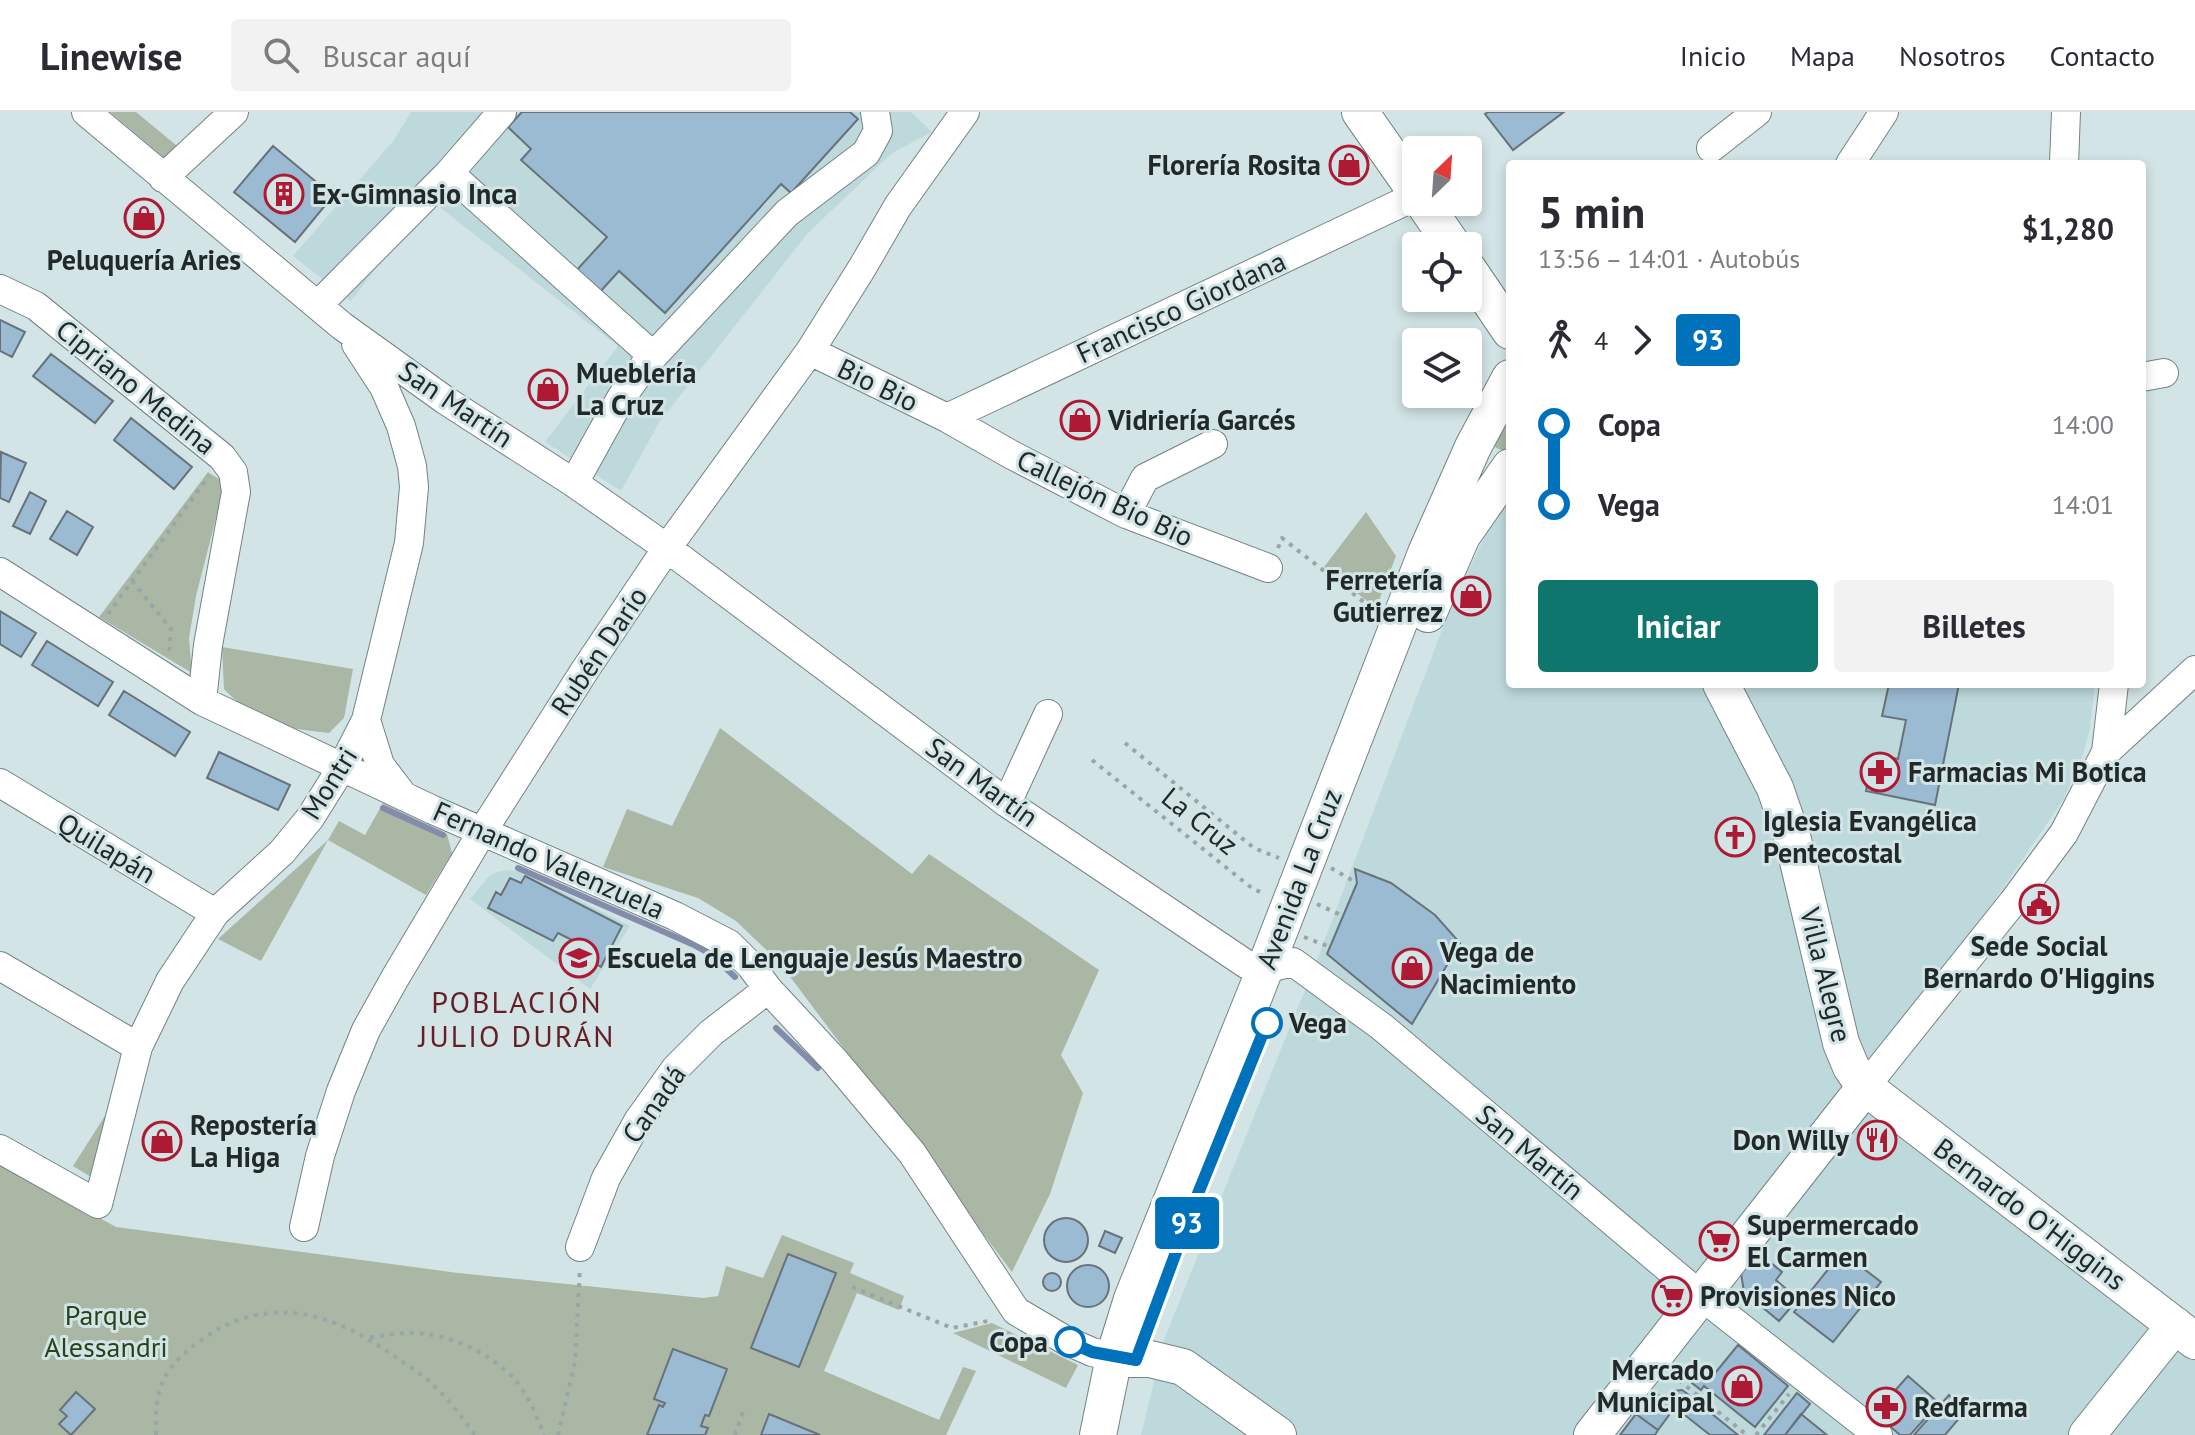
<!DOCTYPE html>
<html lang="es">
<meta charset="utf-8">
<style>
body{margin:0;font-family:"PT Sans",sans-serif;background:#f2f2f3;color:#2b2b33;height:100vh;display:flex;flex-direction:column;font-size:30px;white-space:nowrap}
*{box-sizing:border-box;margin:0}
p{font-size:26px;color:#7c7c81}
.icon{flex:none;width:44px;height:44px;fill:none;stroke:currentColor;stroke-width:2;stroke-linecap:round;stroke-linejoin:round}
.map{position:relative;flex:1;overflow:hidden}
.drawer{position:absolute;left:1506px;top:48px;width:640px;height:528px;display:flex;flex-direction:column;background:#fff;border-radius:8px;box-shadow:0 4px 12px #0003}
.drawer>*{flex:none}
.badge{padding:0 16px;border-radius:6px;font-size:28px;line-height:52px}
.needle{width:52px;rotate:25deg}
.controls{position:absolute;left:1402px;top:24px;display:grid;gap:16px}
.controls a{display:grid;place-items:center;width:80px;height:80px;border-radius:8px;background:#fff;box-shadow:0 4px 12px #0003;font-size:40px}
.map>.badge{position:absolute;translate:-50% -50%;box-shadow:0 0 0 4px #fff}
.legs{display:flex;align-items:center;gap:12px;height:88px;padding:0 32px;font-size:26px}
.legs p{margin-inline-start:auto}
.head{display:flex;align-items:center;justify-content:space-between;height:136px;padding:0 32px}
h1{font-size:44px;font-weight:800;line-height:60px}
.button{display:flex;gap:16px;margin-top:auto;padding:16px 32px}
.button a{flex:1;height:92px;border-radius:8px;background:#0f766e;color:#fff;font-size:32px;font-weight:800;line-height:92px;text-align:center}
.button a+a{background:#f2f2f3;color:#2b2b33}
ul{padding:0 32px;list-style:none}
li{display:flex;align-items:center;gap:28px;height:80px;font-size:30px}
li i{display:grid;place-items:center;width:12px;height:100%;margin:0 10px;background:currentColor}
li i::after{content:'';width:20px;height:20px;margin:-10px;border:6px solid;border-radius:50%;background:#fff}
li p{margin-inline-start:auto}
li:first-child i{background:linear-gradient(#0000 50%,currentColor 0)}
li:last-child i{background:linear-gradient(currentColor 50%,#0000 0)}
header{display:flex;align-items:center;gap:48px;box-sizing:border-box;height:112px;padding:0 40px;background:#fff;border-bottom:2px solid #e1e1e2}
header strong{font-size:38px}
nav{display:flex;gap:44px;margin-inline-start:auto;font-size:28px}
.search{width:560px;height:72px;background:#f2f2f3;display:flex;align-items:center;gap:20px;box-sizing:border-box;padding:0 28px;border-radius:8px;color:#7c7c81;font-size:30px}
.map>svg:first-child{display:block}
</style>
<header>
<strong>Linewise</strong>
<div class="search"><svg class="icon" aria-label="search" viewBox="0 0 24 24"><circle cx="10" cy="10" r="6"/><path d="M15 15l6 6"/></svg>Buscar aquí</div>
<nav><a>Inicio</a><a>Mapa</a><a>Nosotros</a><a>Contacto</a></nav>
</header>
<div class="map">
<svg width="2195" height="1323" viewBox="0 0 2195 1323">
<rect width="100%" height="100%" fill="#d2e4e6"/>
<path fill="#bed9dc" d="M411,0H911L932,20L892,41L808,121L660,309L621,379L545,330L618,234L429,87L351,189L293,144L394,28Z
M1510,389V572H2095L2090,616L2083,643L2063,688L1971,823L1869,947L1852,973L2195,1240V1323H1141L1165,1225L1317,848L1451,494L1493,408Z
M509,758L524,760L630,814L590,877L470,787L488,765L497,760Z"/>
<path fill="#aab7a5" d="M110,0H136L188,43L175,55Z
M1510,295V335L1505,339L1496,336L1492,326Z
M208,360L225,371L196,484L189,526L192,561L99,505Z
M1366,400L1396,444L1376,496L1324,455Z
M222,535L353,557L344,606L329,621C282,616 258,612 224,577Z
M720,616L912,762L929,742L1099,858L1061,943L1083,981L1050,1082L1012,1160L779,850L736,809L698,786L603,755L627,697L672,714Z
M383,691L447,722L452,741L426,783L328,728L261,849L218,827L328,728L339,709L365,723Z
M108,999L91,1065L73,1054Z
M0,1051L116,1115L458,1161L703,1186L718,1184L726,1154L763,1166L782,1123L854,1151L850,1161L904,1184L899,1198L857,1181L824,1259L939,1308L963,1255L976,1259L946,1323H0Z
M992,1211L1078,1253L1066,1276L953,1221Z"/>
<g fill="none" stroke-linecap="round" stroke-linejoin="round">
<path stroke="#848cab" stroke-width="6" d="M383,696L443,723
M518,756L694,833L711,842L735,865
M776,916L818,956"/>
</g>
<path fill="#9bbbd3" stroke="#67727b" stroke-width="2" d="M522,0H850L858,7L791,81L781,72L665,201L619,159L599,181L575,160L607,125L521,48L531,37L508,15Z
M1488,0H1564L1513,38L1485,2Z
M273,34L333,84L295,130L234,80Z
M0,208L25,220L12,245L0,239Z
M51,242L113,289L95,311L33,264Z
M131,306L192,355L174,377L114,328Z
M1,340L26,351L9,390L0,386Z
M30,380L46,389L30,422L13,414Z
M67,399L93,415L77,443L50,427Z
M0,499L36,521L21,545L0,532Z
M47,529L113,570L98,594L32,553Z
M1889,572H1959L1935,693L1866,679L1873,642L1898,647L1906,608L1882,604Z
M124,579L190,620L175,644L109,603Z
M219,640L290,673L278,698L207,666Z
M1355,757L1391,771L1435,803L1460,831L1412,912L1327,842L1357,771Z
M525,764L622,814L601,855L569,838L574,829L558,821L553,829L488,796L496,780L501,783L510,766L521,771Z
M1044 1128a22 22 0 1 1 44 0a22 22 0 1 1-44 0Z
M1105,1119L1122,1126L1115,1141L1099,1134Z
M1758,1140L1782,1160L1776,1168L1798,1187L1779,1209L1744,1180L1741,1161Z
M1842,1140L1881,1170L1833,1230L1794,1200Z
M788,1142L836,1161L799,1255L751,1236Z
M1067 1174a21 21 0 1 1 42 0a21 21 0 1 1-42 0Z
M1043 1170a9 9 0 1 1 18 0a9 9 0 1 1-18 0Z
M1738,1233L1788,1274L1755,1315L1704,1274L1701,1278L1692,1271L1707,1253L1716,1260Z
M673,1237L727,1257L709,1304L705,1303L701,1314L708,1316L705,1323H647L659,1293L663,1295L665,1291L654,1287Z
M1908,1264L1939,1291L1910,1323H1900L1875,1301Z
M1682,1278L1685,1280L1738,1323H1710L1666,1288L1673,1279Z
M1653,1279L1675,1295L1658,1318L1636,1302Z
M76,1280L95,1297L71,1323L59,1312L67,1304L60,1298Z
M1797,1281L1810,1292L1785,1323H1764Z
M1949,1283L1966,1298L1945,1323H1914Z
M769,1302L820,1323H761Z
M1636,1302L1658,1318L1655,1323H1620Z
M1801,1302L1827,1323H1785Z"/>
<g fill="none" stroke-linecap="round" stroke-linejoin="round">
<g stroke="#738385" stroke-width="30">
<path id="minor" d="M86,0L342,214L445,288L574,371L667,436L1007,691L1246,852L1265,857L1293,850L1382,915L1701,1184L1878,1323
M1711,36L1757,0
M1850,52L1884,0
M2064,52L2066,0
M449,61L653,244
M163,66L234,0
M0,177L36,194L222,345L233,360L236,380L208,533L202,589
M318,193L449,61L502,0
M810,239L947,306L1012,343L1126,402L1268,456
M2142,265L2164,261
M947,306L1416,84
M574,371L621,286L644,254L787,101L866,41L878,19L875,0
M1126,402L1145,366L1213,332
M0,460L202,589L433,698L675,804L729,832L751,854L768,877L834,948L912,1041L1016,1199L1065,1228L1092,1240L1122,1247
M366,608L380,653L402,682
M2106,640L2195,558
M0,671L215,801
M1007,691L1048,602
M0,854L138,935
M1865,975L2013,790L2064,721L2106,640L2114,572
M0,1037L98,1092L138,935L170,869L215,801L282,740L310,706L342,655L366,608L409,431L414,375L412,354L401,314L384,275L356,232
M304,1115L320,1044L341,979L366,918L395,866L482,720L585,558L667,436L810,239L862,156L898,94L965,0
M580,1135L606,1066L638,1009L676,956L711,921L768,877"/>
</g>
<g stroke="#738385" stroke-width="38">
<path id="major" d="M1360,0L1416,80
M1423,90L1453,134
M1468,157L1510,219
M1428,502L1462,424L1510,355
M1721,572L1775,676L1793,728L1841,931L1851,955L1865,975L2195,1229
M1122,1247H1150L1183,1255L1278,1323
M1098,1323L1114,1245L1132,1187L1255,882L1426,441L1473,335L1510,266
M1592,1323L1865,975
M2087,1323L2175,1213"/>
</g>
<path stroke="#98a6a8" stroke-width="4" stroke-dasharray="4 6" stroke-linecap="butt" d="M1278,436L1282,426L1374,498
M132,469L171,517L169,542
M108,502L209,364
M1125,631L1254,736L1279,746
M1092,648L1253,777L1265,782
M1331,756L1357,771
M1317,792L1343,804
M1304,825L1330,835
M852,1175L952,1216L993,1208
M370,1225C385,1224 398,1220 414,1221C449,1222 491,1241 515,1268C528,1283 537,1304 544,1323
M1671,1262L1747,1323
M156,1323C154,1276 162,1257 200,1229C268,1179 334,1201 397,1246C410,1255 425,1264 436,1276C451,1290 463,1307 475,1323
M558,1323L575,1250L580,1156
M735,1323L743,1300
M1756,1323L1789,1282"/>
<use href="#minor" stroke="#fff" stroke-width="28"/>
<use href="#major" stroke="#fff" stroke-width="36"/>
</g>
<g fill="none" stroke-linecap="round" stroke-linejoin="round">
<g stroke="#fff" stroke-width="18">
<path id="line-1" d="M1070,1230L1092,1240L1136,1248L1195,1089L1267,911"/>
</g>
<use href="#line-1" stroke="#0072bc" stroke-width="12"/>
</g>
<defs>
<g id="shop-ring" transform="scale(2)"><circle r="9.5" fill="#d2e4e6" stroke="#ae1a34" stroke-width="1.5"/><path d="M-5-2.5h2.3a2.7 3.5 0 0 1 5.4 0H5L5.5 6h-11ZM-1.5-2.5h3a1.5 2.3 0 0 0-3 0Z" fill="#ae1a34"/></g>
<g id="building-ring" transform="scale(2)"><circle r="9.5" fill="#d2e4e6" stroke="#ae1a34" stroke-width="1.5"/><path d="M-4-6H4V6H1V3H-1V6H-4ZM-2.5-4.3h1.7v1.8h-1.7ZM.8-4.3h1.7v1.8H.8ZM-2.5-1h1.7V.8h-1.7ZM.8-1h1.7V.8H.8Z" fill="#ae1a34"/></g>
<g id="pharmacy-ring" transform="scale(2)"><circle r="9.5" fill="#d2e4e6" stroke="#ae1a34" stroke-width="1.5"/><path d="M-2-6h4v4h4v4h-4v4h-4v-4h-4v-4h4Z" fill="#ae1a34"/></g>
<g id="church-ring" transform="scale(2)"><circle r="9.5" fill="#d2e4e6" stroke="#ae1a34" stroke-width="1.5"/><path d="M-1.2-6h2.4v3.5h3.3v2.4h-3.3V6h-2.4V-.1h-3.3v-2.4h3.3Z" fill="#ae1a34"/></g>
<g id="civic-ring" transform="scale(2)"><circle r="9.5" fill="#d2e4e6" stroke="#ae1a34" stroke-width="1.5"/><path d="M-.6-6.5H3V-4.5H.6V-3L4-1V1h2V6H-6V1h2V-1L-.6-3ZM-1.2 2.5V6h2.4V2.5Z" fill="#ae1a34"/></g>
<g id="school-ring" transform="scale(2)"><circle r="9.5" fill="#d2e4e6" stroke="#ae1a34" stroke-width="1.5"/><path d="M0-5L7-2L0 1L-7-2ZM-4 1L0 2.5L4 1V4Q0 6-4 4Z" fill="#ae1a34"/></g>
<g id="restaurant-ring" transform="scale(2)"><circle r="9.5" fill="#d2e4e6" stroke="#ae1a34" stroke-width="1.5"/><path d="M-5-6h1v4h1v-4h1v4h1v-4h1v5L-1.5 .5V6h-2V.5L-5-1ZM5-6V6H3V1.5H1.5Q1.5-4 5-6Z" fill="#ae1a34"/></g>
<g id="supermarket-ring" transform="scale(2)"><circle r="9.5" fill="#d2e4e6" stroke="#ae1a34" stroke-width="1.5"/><path d="M-6-5.5h2.5l.6 2H6L4.5 2H-2.5L-4.4-4H-6ZM-1.5 3.2a1.3 1.3 0 1 0 .1 0ZM3 3.2a1.3 1.3 0 1 0 .1 0Z" fill="#ae1a34"/></g>
</defs>
<g fill-rule="evenodd">
<use href="#shop-ring" x="1349" y="53"/>
<use href="#building-ring" x="284" y="82"/>
<use href="#shop-ring" x="144" y="106"/>
<use href="#shop-ring" x="548" y="277"/>
<use href="#shop-ring" x="1080" y="308"/>
<use href="#shop-ring" x="1471" y="484"/>
<use href="#pharmacy-ring" x="1880" y="660"/>
<use href="#church-ring" x="1735" y="725"/>
<use href="#civic-ring" x="2039" y="792"/>
<use href="#school-ring" x="579" y="846"/>
<use href="#shop-ring" x="1412" y="856"/>
<use href="#restaurant-ring" x="1877" y="1028"/>
<use href="#shop-ring" x="162" y="1029"/>
<use href="#supermarket-ring" x="1719" y="1129"/>
<use href="#supermarket-ring" x="1672" y="1184"/>
<use href="#shop-ring" x="1742" y="1274"/>
<use href="#pharmacy-ring" x="1886" y="1295"/>
</g>
<g fill="#fff" stroke="#0072bc" stroke-width="4">
<circle cx="1267" cy="911" r="14"/>
<circle cx="1070" cy="1230" r="14"/>
</g>
<g text-anchor="middle" stroke-width="6" stroke-linejoin="round" paint-order="stroke">
<g font-size="28" font-weight="bold" fill="#222929" stroke="#d2e4e6" text-anchor="start">
<text x="1321" y="63" text-anchor="end">Florería Rosita</text>
<text x="312" y="92">Ex-Gimnasio Inca</text>
<text x="144" y="158" text-anchor="middle">Peluquería Aries</text>
<text x="576" y="271">Mueblería<tspan x="576" dy="32">La Cruz</tspan></text>
<text x="1108" y="318">Vidriería Garcés</text>
<text x="1443" y="478" text-anchor="end">Ferretería<tspan x="1443" dy="32">Gutierrez</tspan></text>
<text x="1908" y="670">Farmacias Mi Botica</text>
<text x="1763" y="719">Iglesia Evangélica<tspan x="1763" dy="32">Pentecostal</tspan></text>
<text x="2039" y="844" text-anchor="middle">Sede Social<tspan x="2039" dy="32">Bernardo O'Higgins</tspan></text>
<text x="1440" y="850">Vega de<tspan x="1440" dy="32">Nacimiento</tspan></text>
<text x="607" y="856">Escuela de Lenguaje Jesús Maestro</text>
<text x="190" y="1023">Repostería<tspan x="190" dy="32">La Higa</tspan></text>
<text x="1849" y="1038" text-anchor="end">Don Willy</text>
<text x="1747" y="1123">Supermercado<tspan x="1747" dy="32">El Carmen</tspan></text>
<text x="1700" y="1194">Provisiones Nico</text>
<text x="1714" y="1268" text-anchor="end">Mercado<tspan x="1714" dy="32">Municipal</tspan></text>
<text x="1914" y="1305">Redfarma</text>
</g>
<g font-size="28" fill="#222929" stroke="#d2e4e6">
<text transform="translate(1181 195) rotate(-25)" y="10">Francisco Giordana</text>
<text transform="translate(878 273) rotate(26)" y="10">Bio Bio</text>
<text transform="translate(136 275) rotate(39)" y="10">Cipriano Medina</text>
<text transform="translate(456 292) rotate(34)" y="10">San Martín</text>
<text transform="translate(1105 386) rotate(25)" y="10">Callejón Bio Bio</text>
<text transform="translate(599 539) rotate(-56)" y="10">Rubén Darío</text>
<text transform="translate(982 670) rotate(36)" y="10">San Martín</text>
<text transform="translate(329 671) rotate(-58)" y="10">Montri</text>
<text transform="translate(1200 709) rotate(39)" y="10">La Cruz</text>
<text transform="translate(107 736) rotate(31)" y="10">Quilapán</text>
<text transform="translate(549 748) rotate(24)" y="10">Fernando Valenzuela</text>
<text transform="translate(1299 767) rotate(-69)" y="10">Avenida La Cruz</text>
<text transform="translate(1826 863) rotate(76)" y="10">Villa Alegre</text>
<text transform="translate(654 992) rotate(-55)" y="10">Canadá</text>
<text transform="translate(1530 1040) rotate(40)" y="10">San Martín</text>
<text transform="translate(2030 1102) rotate(37)" y="10">Bernardo O'Higgins</text>
</g>
<g font-size="28" font-weight="bold" fill="#222929" stroke="#d2e4e6" text-anchor="start">
<text x="1289" y="921">Vega</text>
<text x="1048" y="1240" text-anchor="end">Copa</text>
</g>
<g font-size="28" fill="#274519" stroke="#d2e4e6">
<text x="106" y="1213">Parque<tspan x="106" dy="32">Alessandri</tspan></text>
</g>
<g font-size="30" letter-spacing="2" fill="#651f25" stroke="#d2e4e6">
<text x="517" y="901">POBLACIÓN<tspan x="517" dy="34">JULIO DURÁN</tspan></text>
</g>
</g>
</svg>
<div class="controls">
<a><svg class="needle" viewBox="-14 -14 28 28"><path d="M0-13l5 13h-10z" fill="#e53935"/><path d="M0 13l5-13h-10z" fill="#7c7c81"/></svg></a>
<a><svg class="icon" aria-label="locate" viewBox="0 0 24 24"><circle cx="12" cy="12" r="6"/><path d="M12 2v4M12 18v4M2 12h4M18 12h4"/></svg></a>
<a><svg class="icon" aria-label="layers" viewBox="0 0 24 24"><path d="M12 4l9 5-9 5-9-5zM3 14l9 5 9-5"/></svg></a>
</div>
<b class="badge" style="left:1187px;top:1111px;background:#0072bc;color:#fff">93</b>
<section class="drawer">
<div class="head"><div><h1>5 min</h1><p>13:56 – 14:01 · Autobús</p></div><b>$1,280</b></div>
<div class="legs"><svg class="icon" aria-label="walk" viewBox="0 0 24 24"><circle cx="13" cy="4" r="2"/><path d="M13 8l-2 6 4 7M11 14l-3 7M7 12l3-4h3l4 4"/></svg>4<svg class="icon" aria-label="forward" viewBox="0 0 24 24"><path d="M9 5l7 7-7 7"/></svg><b class="badge" style="background:#0072bc;color:#fff">93</b></div>
<ul>
<li><i style="color:#0072bc"></i><b>Copa</b><p>14:00</p></li>
<li><i style="color:#0072bc"></i><b>Vega</b><p>14:01</p></li>
</ul>
<div class="button"><a>Iniciar</a><a>Billetes</a></div>
</section>
</div>
